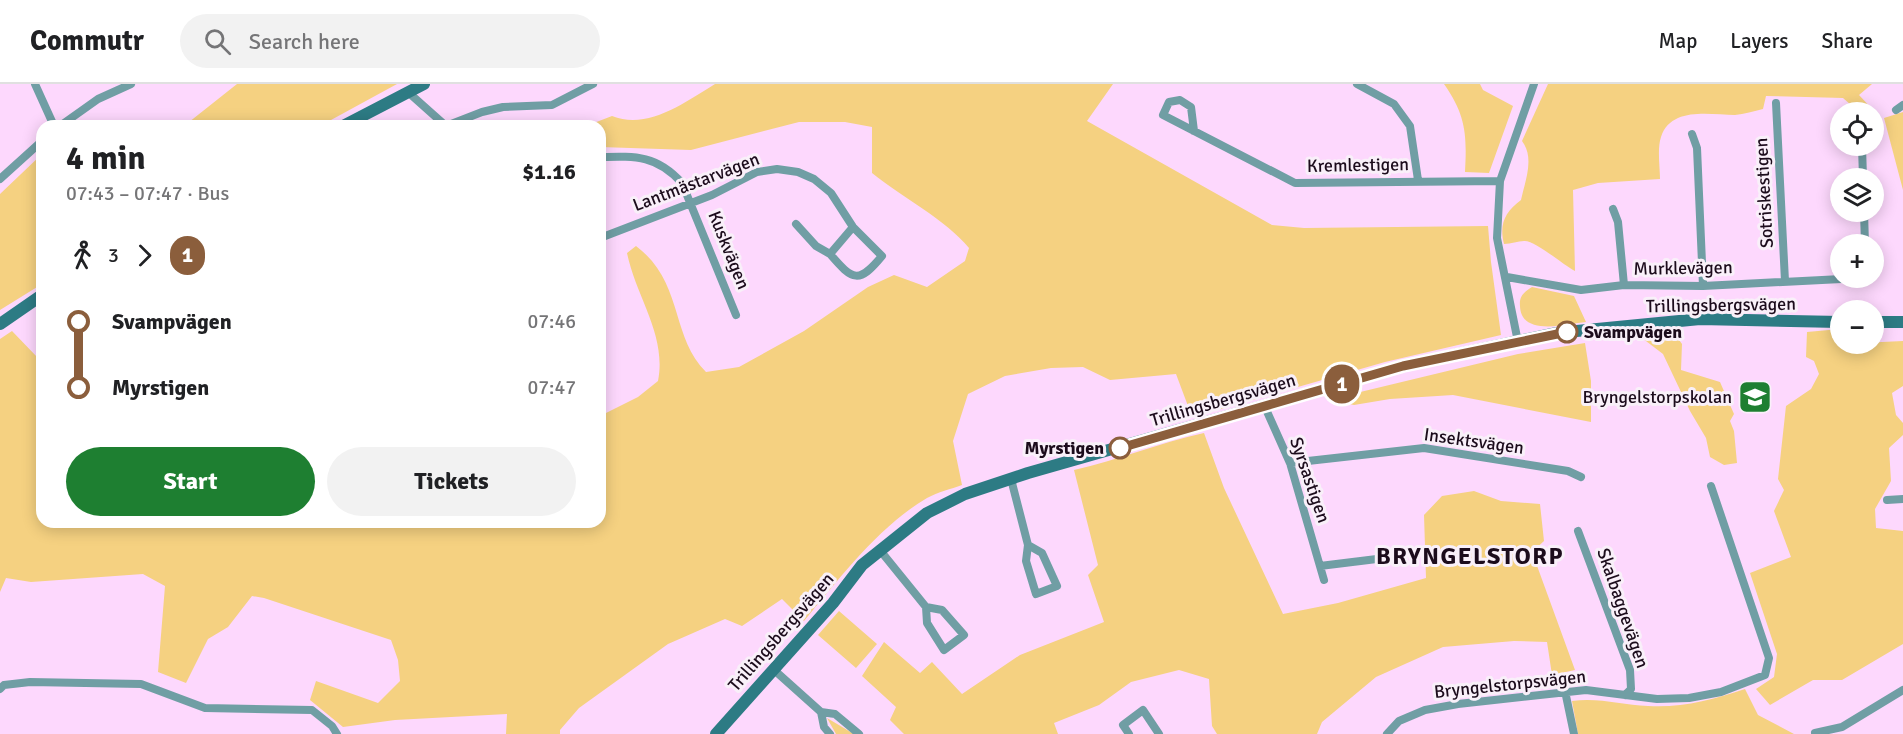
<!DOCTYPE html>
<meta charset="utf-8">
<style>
body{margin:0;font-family:Signika,sans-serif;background:#f2f2f2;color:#202124;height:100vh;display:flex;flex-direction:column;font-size:22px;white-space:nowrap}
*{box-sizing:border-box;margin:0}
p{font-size:20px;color:#757577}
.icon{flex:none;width:33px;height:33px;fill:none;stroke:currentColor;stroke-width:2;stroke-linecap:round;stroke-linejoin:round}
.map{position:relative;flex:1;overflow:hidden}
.details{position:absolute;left:36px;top:36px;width:570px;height:408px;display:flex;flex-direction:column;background:#fff;border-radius:18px;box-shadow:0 3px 15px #0003}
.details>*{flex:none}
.badge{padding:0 12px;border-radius:20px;font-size:21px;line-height:39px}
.tools{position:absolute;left:1830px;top:18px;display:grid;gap:12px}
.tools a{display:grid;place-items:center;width:54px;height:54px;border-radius:50%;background:#fff;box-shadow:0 3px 15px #0003;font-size:30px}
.map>.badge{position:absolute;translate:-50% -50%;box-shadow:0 0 0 3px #fff}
.legs{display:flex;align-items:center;gap:9px;height:66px;padding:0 30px;font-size:20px}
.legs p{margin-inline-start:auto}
.summary{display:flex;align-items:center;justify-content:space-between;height:102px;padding:0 30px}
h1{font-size:33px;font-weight:700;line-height:45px}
.action{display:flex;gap:12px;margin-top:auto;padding:12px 30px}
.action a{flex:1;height:69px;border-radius:36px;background:#1e7f31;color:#fff;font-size:24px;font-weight:700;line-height:69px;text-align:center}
.action a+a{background:#f2f2f2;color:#202124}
ul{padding:0 30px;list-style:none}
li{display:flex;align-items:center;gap:21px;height:66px;font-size:22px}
li i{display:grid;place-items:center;width:9px;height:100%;margin:0 8px;background:currentColor}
li i::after{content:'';width:15px;height:15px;margin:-8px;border:4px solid;border-radius:50%;background:#fff}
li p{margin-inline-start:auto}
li:first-child i{background:linear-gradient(#0000 50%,currentColor 0)}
li:last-child i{background:linear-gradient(currentColor 50%,#0000 0)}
header{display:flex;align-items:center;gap:36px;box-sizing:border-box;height:84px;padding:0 30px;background:#fff;border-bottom:2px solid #e0e0e0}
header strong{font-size:28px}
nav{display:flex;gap:33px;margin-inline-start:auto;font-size:21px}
.search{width:420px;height:54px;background:#f2f2f2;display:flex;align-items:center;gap:15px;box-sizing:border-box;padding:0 21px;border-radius:33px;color:#757577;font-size:22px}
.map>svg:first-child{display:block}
</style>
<header>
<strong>Commutr</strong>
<div class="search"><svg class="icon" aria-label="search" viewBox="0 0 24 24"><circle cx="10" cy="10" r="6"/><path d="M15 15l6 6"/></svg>Search here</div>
<nav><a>Map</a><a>Layers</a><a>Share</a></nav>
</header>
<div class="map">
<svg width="1903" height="650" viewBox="0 0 1903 650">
<rect width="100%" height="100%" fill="#fdd8fd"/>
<path fill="#f5d181" d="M237,0H397L320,42H184Z
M715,0H1113L1087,37L1272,141L1304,144L1488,142L1491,178L1501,251L1385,278L1214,327L1191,330L1176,290L1110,296L1083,283L1051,284L1005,292L968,310L953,357L962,401C951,405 938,408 927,414C879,442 839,495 804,537L782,515L742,542L725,535L668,560L579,624L560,646V650H506L507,630L395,636L343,643L310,616L316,597L378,619L400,597L398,576L391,556L264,514L252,512L228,543L208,555L186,599L158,588L165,502L143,490L31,498L6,494L0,508V255L12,247L38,274L42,272V438H600V332L638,313L658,297C667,251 636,213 627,169L636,162C684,198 670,252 706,288L739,283L804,247L868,203L894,191L927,203L965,177L969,164C946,136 902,113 872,89V43L845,38H799L691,66L600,63V42H586L612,32C648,46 684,19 715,0Z
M1444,0H1480L1483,6L1513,22L1489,89L1465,88C1467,51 1466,31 1444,0Z
M1548,0H1872L1859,11L1874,27L1859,28L1843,14L1766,12L1763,25C1754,27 1744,30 1735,31C1711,31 1671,22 1661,53C1657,65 1660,83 1660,95L1598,99L1573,106L1575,187C1563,181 1535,156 1524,157C1518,157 1511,160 1504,160C1499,140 1505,128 1521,116C1525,97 1535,74 1522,57Z
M1903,28V106L1884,34Z
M42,70V200L0,226V110Z
M1532,203L1574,212L1586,238C1566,240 1521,253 1520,222C1519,212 1524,208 1532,203Z
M1672,246L1682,260L1681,286L1720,298L1734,330L1730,337L1734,347L1737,379L1724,381L1710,373L1706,354L1690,327L1663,270L1642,254Z
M1829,246L1840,247V260L1903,257V302L1892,309L1896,331L1903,339V351L1889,364L1891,397L1875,425L1876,444L1903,447V560L1842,596H1813L1770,621L1756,605L1774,593L1777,570L1750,489L1791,473L1774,427L1784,406L1778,395L1786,322L1811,305L1819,290L1814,277L1806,273L1807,248Z
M1585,259L1591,297V338L1453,311L1390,315L1354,321L1345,319V315L1352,310L1518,270Z
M1204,349L1224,404L1283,530L1338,519L1426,494L1424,431L1442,412L1474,407L1501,417L1540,420L1544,457L1532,468L1575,586L1552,591L1547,558L1514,557L1443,563L1376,593L1322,638L1317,650H1217L1212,642L1209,595L1179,586L1131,598L1099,621L1054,639L1058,650H904L890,636L896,623L862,592L884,558L920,589L932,578L962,610L1020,571L1104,538L1088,491L1098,481L1074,386C1118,376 1159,359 1204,349Z
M839,527L877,560L856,584L818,551Z
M1745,605L1758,631L1794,650H1578L1572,617C1598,613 1622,621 1648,622C1681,624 1713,616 1745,605Z
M827,634L854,650H836Z"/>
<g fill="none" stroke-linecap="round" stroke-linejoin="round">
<path stroke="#709ea4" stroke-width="8" d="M35,0L54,42
M1357,0L1394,20L1410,42L1418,96
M409,9L446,42
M1776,19L1785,197
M1896,26L1903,21
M60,42L98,15L131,0
M446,42L482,28L503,23L552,21L593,0
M1194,47L1191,23L1180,16L1169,18L1163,31L1295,99L1500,97
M1692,50L1697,64L1703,202
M1862,62L1863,94
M600,73C636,72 657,71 682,99L736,231
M0,95L42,57
M1613,125L1618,138L1624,201
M1864,128L1865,160
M796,140L816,162L830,170
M600,154L712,111L757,88L777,85L798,88L814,95L831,109L853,143L882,172C859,200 853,197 830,170L853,143
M1507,193L1581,206L1624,201L1703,202L1861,194
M1518,258L1497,154L1500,97L1534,0
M1265,323L1290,379L1324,496
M1290,379L1424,364L1568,387L1581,393
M1011,395L1028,461L1042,469L1057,502L1036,510L1026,477L1028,461
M1887,416L1903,415
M1578,447L1630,586L1631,605L1625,611
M879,465L926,523L942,526L964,551L944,566L927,539L926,523
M1320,482L1393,473
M773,585L821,628L824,643L830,650
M0,605L4,601L30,598L141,600L205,624L312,626L332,642L337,650
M1565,607L1574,650
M821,628L835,630L859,650
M1815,649L1842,643L1903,606
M1129,650L1123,641L1143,626L1159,650
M1387,650L1399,637L1425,626L1458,620L1586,606L1657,615L1689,614L1721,608L1765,591L1769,574L1711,402"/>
<path stroke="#2d7b84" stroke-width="12" d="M343,42L424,0
M1874,238H1903
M0,240L42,211
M716,650L833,519L862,481L927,429L965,410L1028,389L1403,282L1556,249L1700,235L1840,238"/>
</g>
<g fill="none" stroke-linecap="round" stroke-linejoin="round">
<g stroke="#fff" stroke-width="14">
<path id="line-1" d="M1120,364L1403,282L1567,248"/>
</g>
<use href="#line-1" stroke="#8b5e3c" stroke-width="9"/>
</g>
<defs>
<g id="school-square" transform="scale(1.725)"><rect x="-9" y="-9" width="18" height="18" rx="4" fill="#1e7f31" stroke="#f9f0f9"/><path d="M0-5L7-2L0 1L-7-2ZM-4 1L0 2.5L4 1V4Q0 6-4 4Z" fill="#fff"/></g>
</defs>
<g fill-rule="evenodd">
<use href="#school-square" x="1755" y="313"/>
</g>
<g fill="#fff" stroke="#8b5e3c" stroke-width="3">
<circle cx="1567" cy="248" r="10"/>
<circle cx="1120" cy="364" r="10"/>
</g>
<g text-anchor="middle" stroke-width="6" stroke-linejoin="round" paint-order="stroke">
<g font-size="18" fill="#1c0c1c" stroke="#f9f0f9">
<text transform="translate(1358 81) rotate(-1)" y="6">Kremlestigen</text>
<text transform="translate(696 98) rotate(-21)" y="6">Lantmästarvägen</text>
<text transform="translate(1764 109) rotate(-93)" y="6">Sotriskestigen</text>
<text transform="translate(729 166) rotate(68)" y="6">Kuskvägen</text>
<text transform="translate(1683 184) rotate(-1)" y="6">Murklevägen</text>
<text transform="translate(1721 221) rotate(-1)" y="6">Trillingsbergsvägen</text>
<text transform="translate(1223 316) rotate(-16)" y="6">Trillingsbergsvägen</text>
<text transform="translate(1474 357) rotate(8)" y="6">Insektsvägen</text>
<text transform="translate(1310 396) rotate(71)" y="6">Syrsastigen</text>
<text transform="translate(1623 524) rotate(71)" y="6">Skalbaggevägen</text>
<text transform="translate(781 548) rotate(-49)" y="6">Trillingsbergsvägen</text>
<text transform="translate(1510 600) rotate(-6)" y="6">Bryngelstorpsvägen</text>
</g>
<g font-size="18" font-weight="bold" fill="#1c0c1c" stroke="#f9f0f9" text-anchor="start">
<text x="1584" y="254">Svampvägen</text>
<text x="1104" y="370" text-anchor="end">Myrstigen</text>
</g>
<g font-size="18" fill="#1c0c1c" stroke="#f9f0f9" text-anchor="end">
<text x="1732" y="319">Bryngelstorpskolan</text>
</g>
<g font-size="24" font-weight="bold" letter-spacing="1.5" fill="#1c0c1c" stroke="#f9f0f9">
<text x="1470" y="480">BRYNGELSTORP</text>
</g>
</g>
</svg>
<div class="tools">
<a><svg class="icon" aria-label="locate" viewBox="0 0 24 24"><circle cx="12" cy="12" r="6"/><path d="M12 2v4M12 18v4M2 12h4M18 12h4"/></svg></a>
<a><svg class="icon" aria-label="layers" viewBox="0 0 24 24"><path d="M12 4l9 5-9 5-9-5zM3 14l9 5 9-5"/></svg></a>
<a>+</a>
<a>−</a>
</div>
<b class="badge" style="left:1342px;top:300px;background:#8b5e3c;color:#fff">1</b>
<section class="details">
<div class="summary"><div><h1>4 min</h1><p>07:43 – 07:47 · Bus</p></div><b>$1.16</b></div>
<div class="legs"><svg class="icon" aria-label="walk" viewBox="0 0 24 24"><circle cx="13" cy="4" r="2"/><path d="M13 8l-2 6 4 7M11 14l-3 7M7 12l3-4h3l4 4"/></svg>3<svg class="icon" aria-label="forward" viewBox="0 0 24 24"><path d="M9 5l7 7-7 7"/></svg><b class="badge" style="background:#8b5e3c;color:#fff">1</b></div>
<ul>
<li><i style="color:#8b5e3c"></i><b>Svampvägen</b><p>07:46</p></li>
<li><i style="color:#8b5e3c"></i><b>Myrstigen</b><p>07:47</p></li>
</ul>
<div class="action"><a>Start</a><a>Tickets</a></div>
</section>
</div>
